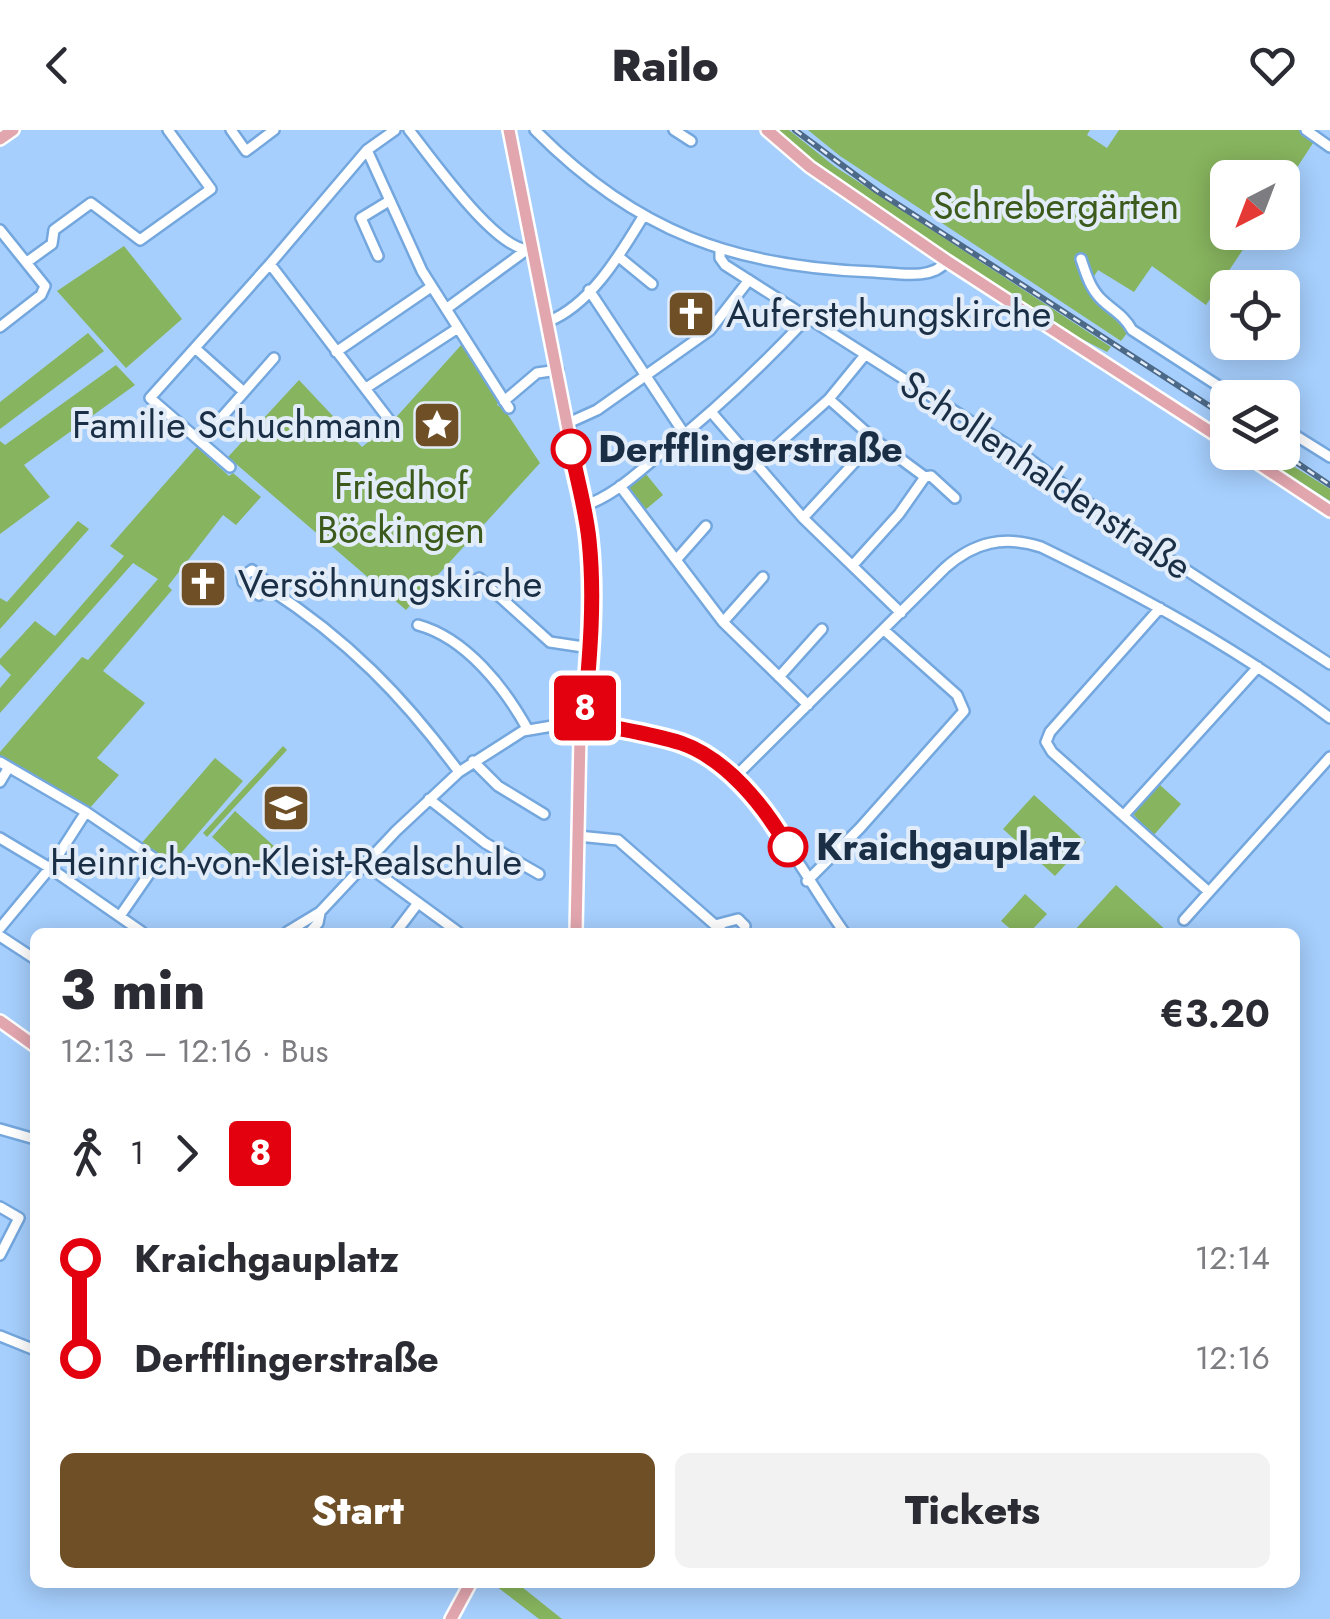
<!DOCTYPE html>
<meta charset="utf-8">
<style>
body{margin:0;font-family:Jost,sans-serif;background:#f2f2f3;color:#2b2b33;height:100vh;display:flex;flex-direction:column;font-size:38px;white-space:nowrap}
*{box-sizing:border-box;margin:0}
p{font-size:32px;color:#7c7c81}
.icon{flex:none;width:55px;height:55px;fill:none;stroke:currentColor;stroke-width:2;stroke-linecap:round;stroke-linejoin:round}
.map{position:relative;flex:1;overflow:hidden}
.sheet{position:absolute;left:30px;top:798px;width:1270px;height:660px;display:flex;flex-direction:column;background:#fff;border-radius:15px;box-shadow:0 5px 25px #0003}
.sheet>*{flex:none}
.badge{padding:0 20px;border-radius:8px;font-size:35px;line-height:65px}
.needle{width:65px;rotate:222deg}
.buttons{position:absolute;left:1210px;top:30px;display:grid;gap:20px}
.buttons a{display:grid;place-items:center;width:90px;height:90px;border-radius:15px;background:#fff;box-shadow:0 5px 25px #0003;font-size:50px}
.map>.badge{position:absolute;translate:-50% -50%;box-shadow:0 0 0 5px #fff}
.legs{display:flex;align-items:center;gap:15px;height:110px;padding:0 30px;font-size:32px}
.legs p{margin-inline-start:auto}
.headline{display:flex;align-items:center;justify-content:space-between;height:170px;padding:0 30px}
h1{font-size:55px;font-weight:800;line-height:75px}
.cta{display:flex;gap:20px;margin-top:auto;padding:20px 30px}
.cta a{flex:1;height:115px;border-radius:15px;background:#6f4f25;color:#fff;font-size:40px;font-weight:800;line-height:115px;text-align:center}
.cta a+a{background:#f2f2f3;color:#2b2b33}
ul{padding:0 30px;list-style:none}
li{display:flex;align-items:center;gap:35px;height:100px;font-size:38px}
li i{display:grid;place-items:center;width:15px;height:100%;margin:0 12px;background:currentColor}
li i::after{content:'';width:25px;height:25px;margin:-12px;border:8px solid;border-radius:50%;background:#fff}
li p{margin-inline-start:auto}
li:first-child i{background:linear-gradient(#0000 50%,currentColor 0)}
li:last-child i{background:linear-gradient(currentColor 50%,#0000 0)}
header{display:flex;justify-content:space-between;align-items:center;height:130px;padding:0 30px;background:#fff;font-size:45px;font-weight:800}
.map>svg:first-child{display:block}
</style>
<header><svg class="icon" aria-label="back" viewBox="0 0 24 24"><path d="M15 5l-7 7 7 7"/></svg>Railo<svg class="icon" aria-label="heart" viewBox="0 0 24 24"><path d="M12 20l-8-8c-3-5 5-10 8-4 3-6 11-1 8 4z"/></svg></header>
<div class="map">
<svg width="1330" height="1489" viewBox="0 0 1330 1489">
<rect width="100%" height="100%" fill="#a6cffd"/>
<path fill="#87b45e" d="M775,0H789L834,36L1111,217L1107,222L1078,207C977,141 863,84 775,0Z
M808,0H1090L1087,5L1107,18L1119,0H1300L1315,10L1283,59L1282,48H1228V102L1254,103L1206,175L1152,136L1134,162L1098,140L1089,154L1131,198L1121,211L840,26Z
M124,116L182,189L126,238L57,161Z
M88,203L104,221L0,299V272Z
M463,213L499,271L497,275L504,279L540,333L406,480L228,327L299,250L362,317L390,294Z
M116,235L135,255L24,335L50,367L0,404V311L5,315Z
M197,317L229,346L233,343L261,367L236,395L223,385L168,456L172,460L103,541L145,573L97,628L119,645L89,679L0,627V622L82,527L88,530L158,449L133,433L0,583V558L11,545L0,534V529L35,491L55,506L124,426L110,416Z
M1255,323H1272L1330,359V371Z
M646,344L663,365L645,380L627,358Z
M78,391L89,399L0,499V468L7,472Z
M283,616L287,620L207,707L203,703Z
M215,628L243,651L170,736L140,715Z
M1160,655L1181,674L1153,706L1133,684Z
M1034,665L1086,712L1055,746L1003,699Z
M235,681L275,717L252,743L212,707Z
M1116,755L1168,802H1073Z
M1025,764L1047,784L1030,802H1014L1001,791Z
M492,1453H517L562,1489H539Z"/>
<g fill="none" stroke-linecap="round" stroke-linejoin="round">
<g stroke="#74a7de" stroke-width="14">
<path id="minor" d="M231,0L246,21L274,0
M409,0C429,25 500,127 532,119
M535,0C636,102 734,137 874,142C897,143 932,151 947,131
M674,0L691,11
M1306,0L1330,17
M367,20L422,141L509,278
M0,100L45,156L41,165L0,197
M720,119V128L725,135L1028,328L1125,400L1330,534
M378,126L361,88L389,71
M619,127L652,154
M1081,129C1086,144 1090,158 1101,169C1112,180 1124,185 1132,200L1237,268
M27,132L52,114L54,100L91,73L140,110L211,59L168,0
M270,134L390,291
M589,160L685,305
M446,179L525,121
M547,192C591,175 621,123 644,85
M195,218L244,262
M336,222L431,157
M366,258L458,198
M829,269L875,310L925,347L931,346L955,368
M504,271L537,243L558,240
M712,283L803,388L901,483
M566,294L597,280L710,200L749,150
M1282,297L1330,327
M201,311L274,228
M755,335L829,269L865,225
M230,337L150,268L270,134L367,20L395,0
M620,356L723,492L808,575
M583,376C612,367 636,344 659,325C712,283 760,238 806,189
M803,388L875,310
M676,430L706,396
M853,435L899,384L925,347
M479,448L550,512L590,518
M268,458L259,465L243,452L242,447L252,440L268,453V458C347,509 403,566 459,642
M1160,478L1050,602L1046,612L1052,622L1209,762
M723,492L763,447
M418,495C466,508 505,558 528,600
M779,547L822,499
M596,594C628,601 664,603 694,618C759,652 802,744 844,802
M473,631L498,656L544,684
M0,632L86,682L158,731L120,786
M734,648L945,438C974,412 1004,405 1041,417C1142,466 1240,520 1330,588
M0,652L9,637
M429,669L485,713L539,744
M1124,685L1258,537
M578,706L618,710L723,802
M0,708L50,738L142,802
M365,734L458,802
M807,751L860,698L964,581L957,565L884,500
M1184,790L1330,627
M715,795L738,789L745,796L744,802
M0,798L50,738L86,682
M287,802L320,782L396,701L459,642L523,601L570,593
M310,802L318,793L320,783
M396,802L418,773
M0,806L35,829
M0,999L35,1009
M0,1077L19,1088L0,1125
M0,1206L35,1220"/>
</g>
<g stroke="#fff" stroke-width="16">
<path id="major" d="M509,0L589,406L591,498L585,580
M767,0L810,37L947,131L1228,313
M0,9L13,0
M1241,322L1330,381
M576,802L580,606L575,604L570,593L574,583L585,580L591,583L596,594L588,605L580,606
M0,891L35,916
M451,1489L471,1452"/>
</g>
<use href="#minor" stroke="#fff" stroke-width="9"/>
<use href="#major" stroke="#e2a6af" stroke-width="11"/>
<g stroke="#4d6988" stroke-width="6">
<path id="rail" d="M795,0L877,61L1228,288
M1281,322L1330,355"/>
</g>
<use href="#rail" stroke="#e2edf9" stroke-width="2.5" stroke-dasharray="8" stroke-linecap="butt"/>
</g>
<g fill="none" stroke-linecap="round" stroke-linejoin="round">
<g stroke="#fff" stroke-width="22">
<path id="line-1" d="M571,319C577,349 586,380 589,410C595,467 590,524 585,580L591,583L596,594C624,600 654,604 681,613C727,629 764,676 788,717"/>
</g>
<use href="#line-1" stroke="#e3000f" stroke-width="15"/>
</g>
<defs>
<g id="church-square" transform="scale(2.5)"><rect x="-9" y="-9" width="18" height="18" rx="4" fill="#6f4f25" stroke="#e2edf9"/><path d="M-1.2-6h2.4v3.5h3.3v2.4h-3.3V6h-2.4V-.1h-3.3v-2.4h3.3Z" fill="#fff"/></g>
<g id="sight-square" transform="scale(2.5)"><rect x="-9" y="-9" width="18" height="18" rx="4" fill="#6f4f25" stroke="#e2edf9"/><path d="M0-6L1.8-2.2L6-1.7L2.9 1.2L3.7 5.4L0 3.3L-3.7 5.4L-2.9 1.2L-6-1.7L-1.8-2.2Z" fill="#fff"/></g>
<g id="school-square" transform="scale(2.5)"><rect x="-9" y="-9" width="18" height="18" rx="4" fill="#6f4f25" stroke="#e2edf9"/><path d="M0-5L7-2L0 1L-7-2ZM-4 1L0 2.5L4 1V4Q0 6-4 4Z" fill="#fff"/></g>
</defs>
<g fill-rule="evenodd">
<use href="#church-square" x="691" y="184"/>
<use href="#sight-square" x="437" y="295"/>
<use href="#church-square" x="203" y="454"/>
<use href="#school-square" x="286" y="678"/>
</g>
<g fill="#fff" stroke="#e3000f" stroke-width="5">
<circle cx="571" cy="319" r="18"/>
<circle cx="788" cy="717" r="18"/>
</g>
<g text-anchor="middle" stroke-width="8" stroke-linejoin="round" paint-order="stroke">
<g font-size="38" fill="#3c5a1b" stroke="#e2edf9">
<text x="1056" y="89">Schrebergärten</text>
<text x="401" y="369">Friedhof<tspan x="401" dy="44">Böckingen</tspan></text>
</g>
<g font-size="38" fill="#1a2f45" stroke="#e2edf9" text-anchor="start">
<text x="726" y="197">Auferstehungskirche</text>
<text x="402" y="308" text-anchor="end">Familie Schuchmann</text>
<text x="238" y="467">Versöhnungskirche</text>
<text x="286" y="745" text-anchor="middle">Heinrich-von-Kleist-Realschule</text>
</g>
<g font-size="38" font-weight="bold" fill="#1a2f45" stroke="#e2edf9" text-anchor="start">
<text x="598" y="332">Derfflingerstraße</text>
<text x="816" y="730">Kraichgauplatz</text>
</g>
<g font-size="38" fill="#1a2f45" stroke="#e2edf9">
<text transform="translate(1046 345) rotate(34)" y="13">Schollenhaldenstraße</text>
</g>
</g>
</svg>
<div class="buttons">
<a><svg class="needle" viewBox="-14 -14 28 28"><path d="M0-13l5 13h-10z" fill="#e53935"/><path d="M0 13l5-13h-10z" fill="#7c7c81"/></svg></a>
<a><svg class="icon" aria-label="locate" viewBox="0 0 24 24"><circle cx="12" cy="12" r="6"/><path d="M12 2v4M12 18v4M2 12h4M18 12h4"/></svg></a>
<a><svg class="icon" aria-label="layers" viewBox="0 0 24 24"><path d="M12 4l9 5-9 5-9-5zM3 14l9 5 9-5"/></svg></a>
</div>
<b class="badge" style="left:585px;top:578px;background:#e3000f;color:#fff">8</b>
<section class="sheet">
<div class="headline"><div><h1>3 min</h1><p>12:13 – 12:16 · Bus</p></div><b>€3.20</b></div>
<div class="legs"><svg class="icon" aria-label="walk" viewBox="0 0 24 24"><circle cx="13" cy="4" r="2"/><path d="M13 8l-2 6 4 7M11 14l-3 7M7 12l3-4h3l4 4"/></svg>1<svg class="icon" aria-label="forward" viewBox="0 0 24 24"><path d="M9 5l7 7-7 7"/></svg><b class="badge" style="background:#e3000f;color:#fff">8</b></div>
<ul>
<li><i style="color:#e3000f"></i><b>Kraichgauplatz</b><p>12:14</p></li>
<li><i style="color:#e3000f"></i><b>Derfflingerstraße</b><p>12:16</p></li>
</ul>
<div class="cta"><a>Start</a><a>Tickets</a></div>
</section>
</div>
